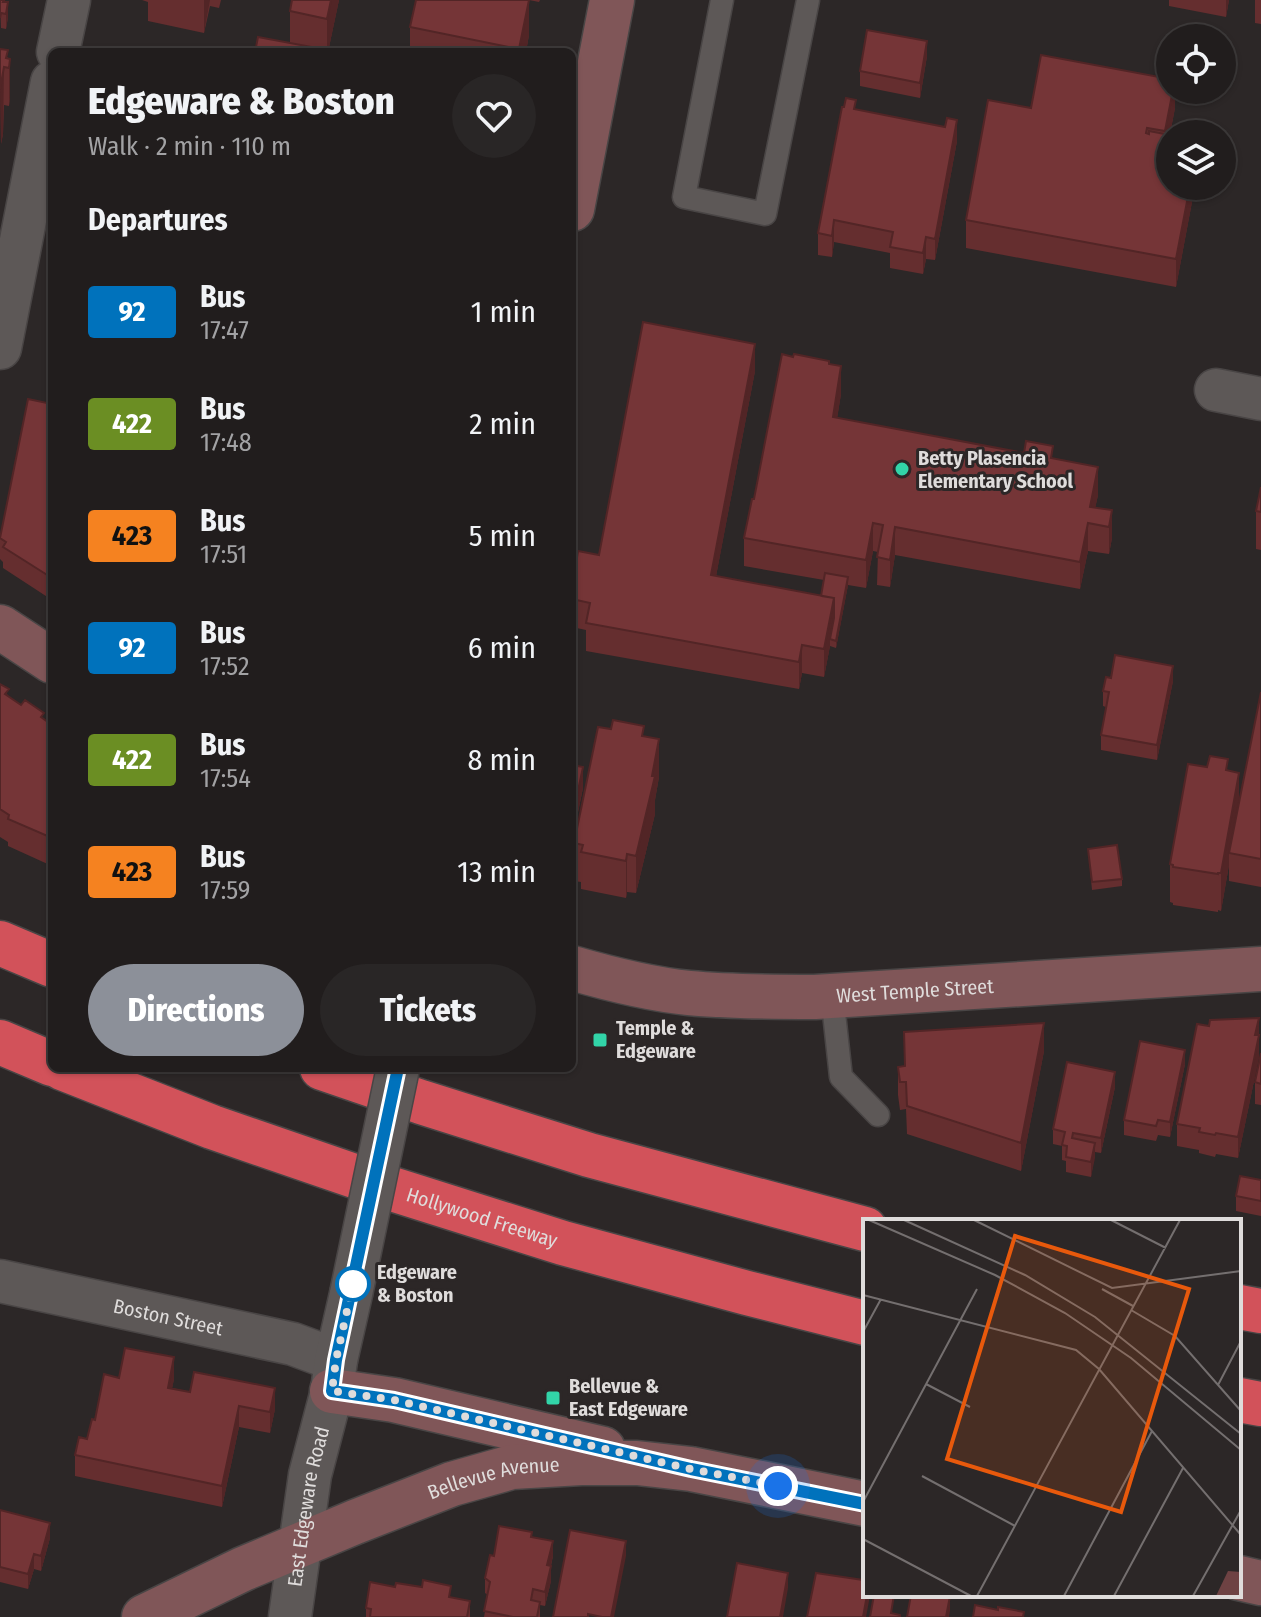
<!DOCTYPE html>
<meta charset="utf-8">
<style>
body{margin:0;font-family:"Fira Sans Condensed",sans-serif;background:#292626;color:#f1f3f6;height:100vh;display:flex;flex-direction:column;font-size:30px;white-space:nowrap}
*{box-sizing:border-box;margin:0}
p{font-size:26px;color:#a2a2a4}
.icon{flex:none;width:44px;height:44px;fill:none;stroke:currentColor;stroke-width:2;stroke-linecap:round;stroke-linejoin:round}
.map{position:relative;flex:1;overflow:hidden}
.drawer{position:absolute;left:48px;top:48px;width:528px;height:1024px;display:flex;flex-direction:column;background:#211d1d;border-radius:12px;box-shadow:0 2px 6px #0004,0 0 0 2px #3e3b3b}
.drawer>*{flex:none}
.badge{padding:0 16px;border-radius:6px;font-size:28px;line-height:52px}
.tools{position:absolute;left:1156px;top:24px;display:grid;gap:16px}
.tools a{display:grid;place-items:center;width:80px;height:80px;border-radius:50%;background:#211d1d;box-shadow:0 2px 6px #0004,0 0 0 2px #3e3b3b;font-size:40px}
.you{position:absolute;width:40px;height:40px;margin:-20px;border:6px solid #fff;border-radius:50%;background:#1a73e8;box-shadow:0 0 0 12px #1a73e833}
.map>.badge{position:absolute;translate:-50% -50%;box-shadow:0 0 0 4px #fff}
h2{padding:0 40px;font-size:30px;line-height:72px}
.round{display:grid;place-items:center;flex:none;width:84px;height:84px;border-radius:42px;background:#292626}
.headline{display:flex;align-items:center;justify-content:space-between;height:136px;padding:0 40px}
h1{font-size:38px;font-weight:800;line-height:60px}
.button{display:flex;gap:16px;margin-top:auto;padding:16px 40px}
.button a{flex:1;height:92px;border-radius:48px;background:#8c9099;color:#fff;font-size:32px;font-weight:800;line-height:92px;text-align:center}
.button a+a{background:#292626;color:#f1f3f6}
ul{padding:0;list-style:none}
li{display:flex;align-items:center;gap:24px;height:112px;padding:0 40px}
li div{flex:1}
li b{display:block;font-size:30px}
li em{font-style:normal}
li .badge{min-width:88px;font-weight:700;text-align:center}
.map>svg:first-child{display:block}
</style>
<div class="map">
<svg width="1261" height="1617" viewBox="0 0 1261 1617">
<rect width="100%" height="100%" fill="#2c2727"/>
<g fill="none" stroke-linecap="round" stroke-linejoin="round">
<g stroke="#494545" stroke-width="25">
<path id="lane" d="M722,0L684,197L765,214L808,0
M832,995L841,1077L878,1115"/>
</g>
<g stroke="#494545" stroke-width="45">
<g id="street">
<path d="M58,52L69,0"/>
<path d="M0,348L52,82"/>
<path d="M1216,390L1261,399"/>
<path id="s1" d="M0,1281L293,1344L336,1360"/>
<path id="s2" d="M290,1617L310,1475L332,1391L336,1360L351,1294"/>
</g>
</g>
<g stroke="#494545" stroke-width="47">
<g id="secondary">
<path d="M572,209L612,0"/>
<path d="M0,627L52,661"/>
<path id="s3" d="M572,968C610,979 649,989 689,993C731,997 773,997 815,997L1261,969"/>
<path d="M332,1391L394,1400L603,1449"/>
<path d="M1239,1578L1261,1583"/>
<path id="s4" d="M144,1617L243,1569L355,1522L452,1484L512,1467L581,1463H637L691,1469L865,1504"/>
</g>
</g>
<g stroke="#494545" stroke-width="47">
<g id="highway">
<path d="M0,943L52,965"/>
<path d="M0,1042L52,1064"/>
<path id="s5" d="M62,1068L212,1127L392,1189L563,1243L747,1293L865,1323"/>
<path d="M322,1068L421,1102L589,1155L865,1229"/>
<path d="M1239,1307L1261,1311"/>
<path d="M1239,1400L1261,1404"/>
</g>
</g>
<use href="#lane" stroke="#5d5857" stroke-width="22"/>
<use href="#street" stroke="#5d5857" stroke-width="42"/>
<use href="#secondary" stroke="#805658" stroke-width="44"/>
<use href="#highway" stroke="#d2525a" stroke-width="44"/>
<g stroke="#494545" stroke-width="45" stroke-linecap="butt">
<path id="street-bridge" d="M351,1294L398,1068"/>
</g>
<use href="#street-bridge" stroke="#5d5857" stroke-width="42"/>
</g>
<path fill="#652e2f" d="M0,0H5L8,17L6,29L1,28Z
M142,0H221L219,8L210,6L204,33L148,21V2Z
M339,0L328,52H255L290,43V11Z
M416,0H540L539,2L529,0V35L526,52H410V27Z
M1169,0H1229L1226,17L1169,6Z
M1255,0H1261V24L1255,23Z
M0,49L8,58L10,59V97L9,106L4,105L3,134L1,144Z
M927,56L920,98L860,86V71Z
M1175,90V108L1170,134L1195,186L1176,287L966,248V220L1031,108Z
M856,110L957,141L935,260L926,259L923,274L890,268V253L834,242L832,257L818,255V233Z
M829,364L841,394L837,418L1053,458L1098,495L1095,508L1112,510V538L1109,554L1088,551L1080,589L895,555L890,587L877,585L878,552L873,551L866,588L848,585L836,648L830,646L824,677L802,673L799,689L586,651V630L572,627V589L755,371L716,576L821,596L824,580L744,566V538L754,499Z
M52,404V600L3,568V562L0,559V535Z
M1261,487V550L1256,549V511Z
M1173,681L1157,760L1101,750V735L1106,707L1103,706V691Z
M0,684L9,697L52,725V866L8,846V842L0,837Z
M1261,692V887L1229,881V865L1221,911L1218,910V912L1173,905V903L1170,902V864L1228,771L1239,804Z
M644,737L659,777L655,800V814L636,893L627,892L626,898L581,889V882L574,881L572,765L583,788L574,832L575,839Z
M1088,849L1122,879V886L1092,890Z
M1259,1018V1057L1238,1158L1216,1154L1215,1157L1199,1153V1150L1177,1146V1124L1209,1026Z
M904,1032L1044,1051L1021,1171L907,1134L906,1109L900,1110L898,1095V1067L904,1066Z
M1261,1053V1105L1255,1104V1082Z
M1185,1064L1170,1137L1158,1135L1156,1141L1124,1135V1120Z
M1115,1087L1101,1153L1095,1152L1091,1177L1066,1172V1161L1062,1160V1146L1053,1144V1129Z
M1261,1180V1216L1236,1211V1196Z
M119,1378L174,1379L172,1388L275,1409L270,1433L239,1427L222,1507L75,1476V1455L87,1439L95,1420Z
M0,1510L50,1538L41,1571L34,1569L28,1589L0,1582Z
M532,1537L553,1556L551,1566V1581L545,1606L540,1605V1617H484L488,1595L485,1593V1578L494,1556Z
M395,1587H422L451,1597L470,1601V1617H366V1608Z"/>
<path fill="#522526" d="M204,0H210L204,33Z
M331,0H339L328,52H327V19Z
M529,0V35L526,52H519Z
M1226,0H1229L1226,17Z
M8,2V17L6,29V14Z
M927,41V56L920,98V83Z
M10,59V97L9,106V68Z
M4,67L3,134L1,144L0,89Z
M1173,90H1175V108L1165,159V131Z
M957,120V141L935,260V239Z
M1190,186H1195L1176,287V259Z
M834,220V242L832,257V236Z
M926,237V259L923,274V253Z
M755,344V371L711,603V575Z
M841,366V394L833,445V417Z
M1098,467V495L1092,524L1090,507Z
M1112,510V538L1109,554V527Z
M873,523V551L866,588V560Z
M1088,523V551L1080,589V562Z
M895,527V555L890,587V560Z
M848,577V585L836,648V641Z
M834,598V626L830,639V646L824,677V649Z
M802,645V673L799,689V662Z
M1173,666V681L1157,760V745Z
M659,739V777L655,800V814L636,893V856Z
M583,767V788L572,840V819Z
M1239,773V811L1229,853V865L1221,911V873Z
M575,832L574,858L572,867V846Z
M627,854V892L626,898V861Z
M1259,1018V1057L1238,1158V1137Z
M1044,1023V1051L1021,1171V1143Z
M1185,1050V1064L1170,1137V1122Z
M1115,1072V1087L1101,1153V1138Z
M1095,1143V1158L1091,1177V1162Z
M174,1357V1379L168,1409V1388Z
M275,1388V1409L270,1433V1412Z
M239,1406V1427L222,1507V1486Z
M50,1523V1538L41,1571V1556Z
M553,1541V1556L547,1580V1565Z
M626,1541V1556L614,1617H611Z
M34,1554V1569L28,1589V1574Z
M551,1566V1581L545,1606V1592Z
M788,1573V1588L783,1617H780Z
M867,1595H869V1601L866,1617H863Z
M950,1596V1611L949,1617H946Z"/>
<path fill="#753537" stroke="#522526" stroke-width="2" d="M0,0H4L3,2H8L6,14L1,13L0,18Z
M292,0H331L327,19L290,11Z
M416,0H529L519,49L410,27Z
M867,30L927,41L920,83L860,71Z
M258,37L317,48L316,52H255Z
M0,49L8,50L6,58L10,59L9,68L4,67L0,89Z
M1041,55L1170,79V90H1173L1165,131L1147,128L1146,133L1149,134V131L1170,135V186H1190L1176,259L966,220L988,100L1031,108Z
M846,98L856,100L854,109L945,127L947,118L957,120L935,239L926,237L923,253L890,247L893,232L834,220L832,236L818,233L842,107H844Z
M643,322L755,344L711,575L834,598L824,649L802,645L799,662L586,623L590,603L572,599V589L578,551L599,555Z
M782,354L793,357L794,354L829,361V364L841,366L833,417L1024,453L1026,441L1053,446L1051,458L1098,467L1090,507L1112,510L1109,527L1088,523L1080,562L895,527L890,560L877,557L883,525L873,523L866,560L744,538L752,499H754Z
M28,399L52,404V578L3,547L6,542L0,538Z
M1261,487V512L1256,511Z
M825,573L848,577L836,641L830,639L834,618V598L821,596Z
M1115,655L1173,666L1157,745L1101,735L1109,692L1103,691L1106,677L1111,678Z
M0,684L9,689L5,694L21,705L25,700L44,713L41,717L52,725V838L8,819L9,815L0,809Z
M1261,692V859L1229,853Z
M613,720L644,726L642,736L659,739L652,776H655L636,856L627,854L626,861L581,852L583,845L574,843L598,727L611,729Z
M1210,756L1228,759L1226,770L1239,773L1221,873H1218V874L1173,867V865L1170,864L1188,764L1207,767Z
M572,765L583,767L572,819Z
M1117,845L1122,879L1092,882L1088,849Z
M1259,1018L1255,1035H1259L1238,1137L1216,1133L1215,1135L1199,1132L1200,1128L1177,1124L1197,1024L1209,1026L1210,1020Z
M1044,1023L1021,1143L907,1106L906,1082H900L898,1067L905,1066L904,1032Z
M1140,1041L1185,1050L1170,1122L1158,1120L1156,1126L1124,1120Z
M1261,1053V1084L1255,1082Z
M1067,1062L1115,1072L1101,1138L1073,1133L1072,1138L1095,1143L1091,1162L1066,1157L1067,1146L1062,1145L1065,1132L1053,1129Z
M1240,1176L1261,1180V1201L1236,1196Z
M125,1348L174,1357L168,1388L190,1392L194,1372L275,1388L270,1412L239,1406L222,1486L75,1455L79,1437L87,1439L92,1419L95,1420L104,1374L119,1378Z
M0,1510L50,1523L41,1556L34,1554L28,1574L0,1567Z
M499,1526L532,1532L531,1537L553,1541L547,1565L551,1566L545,1592L533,1589L531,1600L540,1602L537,1617H513L484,1611L490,1582L485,1578L490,1555L494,1556Z
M570,1530L626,1541L611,1617H602L588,1614V1617H553Z
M737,1563L788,1573L780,1617H727Z
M816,1573L863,1580L865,1582V1595H867L863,1617H807Z
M423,1580L451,1586L449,1597L470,1601L467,1617H370L371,1609L366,1608L370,1582L395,1587L396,1583L422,1587Z
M874,1595H894L891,1613L900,1615V1617H870Z
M911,1595H943L950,1596L946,1617H907Z
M975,1605L998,1610V1607L1024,1612L1023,1617H973Z"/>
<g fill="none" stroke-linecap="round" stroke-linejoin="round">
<g stroke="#fff" stroke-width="18">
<path id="line" d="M398,1068L336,1360L332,1391L394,1400L691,1469L865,1504"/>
</g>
<use href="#line" stroke="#0072bc" stroke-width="12"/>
<path stroke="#dfdcdb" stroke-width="8" stroke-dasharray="0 14.4" d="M353,1284L336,1360L332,1391L394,1400L691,1469L778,1486"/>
</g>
<g fill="#32d4a8" stroke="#2c2727" stroke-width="3">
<circle cx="902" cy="469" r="8"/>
<rect x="592" y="1032" width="16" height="16" rx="4"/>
<rect x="545" y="1390" width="16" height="16" rx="4"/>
</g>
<circle fill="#fff" stroke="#0072bc" stroke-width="4" cx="353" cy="1284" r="16"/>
<g text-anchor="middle" stroke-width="6" stroke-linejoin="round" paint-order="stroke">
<g font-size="20" font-weight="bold" fill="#dfdcdb" stroke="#2c2727" text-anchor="start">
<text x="918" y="465">Betty Plasencia<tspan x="918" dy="23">Elementary School</tspan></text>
<text x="616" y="1035">Temple &amp;<tspan x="616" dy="23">Edgeware</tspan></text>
<text x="569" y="1393">Bellevue &amp;<tspan x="569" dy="23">East Edgeware</tspan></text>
</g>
<g font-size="20" fill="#dfdcdb" stroke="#2c2727">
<text dy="7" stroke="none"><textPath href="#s3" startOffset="346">West Temple Street</textPath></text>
<text dy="7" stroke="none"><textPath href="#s5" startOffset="446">Hollywood Freeway</textPath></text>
<text dy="7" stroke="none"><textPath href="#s1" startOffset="172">Boston Street</textPath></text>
<text dy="7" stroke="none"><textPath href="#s4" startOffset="378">Bellevue Avenue</textPath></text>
<text dy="7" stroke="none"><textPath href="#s2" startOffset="112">East Edgeware Road</textPath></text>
</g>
<g font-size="20" font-weight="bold" fill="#dfdcdb" stroke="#2c2727" text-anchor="start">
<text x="377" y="1279">Edgeware<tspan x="377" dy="23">&amp; Boston</tspan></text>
</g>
</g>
<g transform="translate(863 1219)">
<rect width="378" height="378" fill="#2c2727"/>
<path d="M365,352L378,353V377H353Z" fill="#6e4243"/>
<path fill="none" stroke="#746f6f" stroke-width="2" d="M6,1L132,56L202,94L268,139L378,231M41,1L162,56L232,98L378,215M111,1L249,69L378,52M248,1L303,29M239,70L270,87M0,76L213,131L236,150L378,316M268,91L312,117L378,192M0,113L18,80M63,165L107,188M355,166L378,122M59,257L152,307M0,283L114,70M0,320L108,377M114,377L317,1M201,377L289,212M251,377L320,249M330,377L378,291"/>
<path fill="#e8590c" fill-opacity="0.15" stroke="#e8590c" stroke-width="4" d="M152,17L326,70L258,293L84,240Z"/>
<rect width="378" height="378" fill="none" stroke="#dfdcdb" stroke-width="4"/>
</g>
</svg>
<div class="tools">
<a><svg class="icon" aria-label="locate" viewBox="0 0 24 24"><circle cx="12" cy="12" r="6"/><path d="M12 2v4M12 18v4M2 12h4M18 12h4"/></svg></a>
<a><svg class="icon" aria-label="layers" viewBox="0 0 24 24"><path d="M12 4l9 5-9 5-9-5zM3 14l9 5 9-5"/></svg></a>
</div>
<div class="you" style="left:778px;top:1486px"></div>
<section class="drawer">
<div class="headline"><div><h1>Edgeware &amp; Boston</h1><p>Walk · 2 min · 110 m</p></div><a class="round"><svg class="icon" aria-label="heart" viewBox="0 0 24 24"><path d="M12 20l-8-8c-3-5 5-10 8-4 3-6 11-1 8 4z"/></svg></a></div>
<h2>Departures</h2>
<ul>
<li><span class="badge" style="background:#0072bc;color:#fff">92</span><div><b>Bus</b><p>17:47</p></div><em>1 min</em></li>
<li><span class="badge" style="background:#6b8e23;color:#fff">422</span><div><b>Bus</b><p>17:48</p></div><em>2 min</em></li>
<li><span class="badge" style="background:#f58220;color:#111">423</span><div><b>Bus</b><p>17:51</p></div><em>5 min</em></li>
<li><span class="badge" style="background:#0072bc;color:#fff">92</span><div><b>Bus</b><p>17:52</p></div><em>6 min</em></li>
<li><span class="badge" style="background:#6b8e23;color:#fff">422</span><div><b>Bus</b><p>17:54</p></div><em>8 min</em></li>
<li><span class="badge" style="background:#f58220;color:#111">423</span><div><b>Bus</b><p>17:59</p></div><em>13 min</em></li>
</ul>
<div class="button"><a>Directions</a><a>Tickets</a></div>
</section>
</div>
